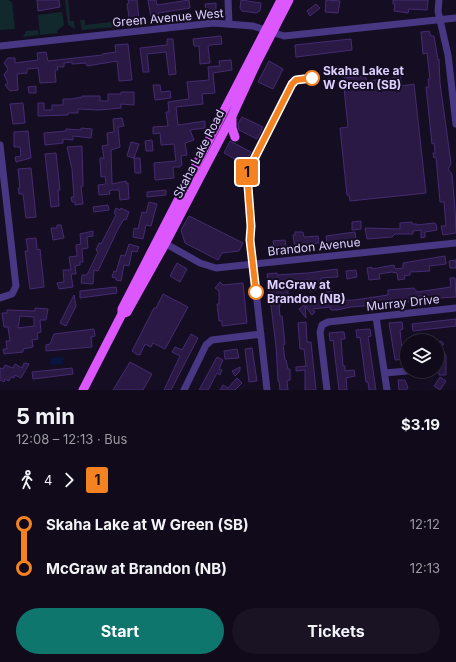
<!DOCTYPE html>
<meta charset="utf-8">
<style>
body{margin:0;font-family:Inter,sans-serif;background:#191323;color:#f1f3f6;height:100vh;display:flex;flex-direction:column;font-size:15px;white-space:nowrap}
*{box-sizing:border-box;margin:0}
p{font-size:13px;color:#9c9aa2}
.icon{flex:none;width:22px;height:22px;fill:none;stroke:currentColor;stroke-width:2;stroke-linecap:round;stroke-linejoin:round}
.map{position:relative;height:390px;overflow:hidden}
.details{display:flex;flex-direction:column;background:#100a1a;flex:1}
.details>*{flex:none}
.badge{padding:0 8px;border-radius:3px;font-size:14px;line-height:26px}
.controls{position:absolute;left:400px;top:334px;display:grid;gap:8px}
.controls a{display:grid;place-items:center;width:44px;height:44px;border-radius:50%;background:#100a1a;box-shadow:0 2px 10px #0003,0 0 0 1px #302b39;font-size:20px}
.map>.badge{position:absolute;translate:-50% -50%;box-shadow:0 0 0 2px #fff}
.legs{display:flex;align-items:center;gap:6px;height:44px;padding:0 16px;font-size:13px}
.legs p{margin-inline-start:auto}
.overview{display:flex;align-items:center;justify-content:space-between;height:68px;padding:0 16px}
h1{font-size:22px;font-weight:700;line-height:30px}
.cta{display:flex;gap:8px;margin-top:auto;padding:8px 16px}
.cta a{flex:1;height:46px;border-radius:24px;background:#0f766e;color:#fff;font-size:16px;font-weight:700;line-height:46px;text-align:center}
.cta a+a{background:#191323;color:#f1f3f6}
ul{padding:0 16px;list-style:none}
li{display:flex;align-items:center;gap:14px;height:44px;font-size:15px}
li i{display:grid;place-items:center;width:6px;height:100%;margin:0 5px;background:currentColor}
li i::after{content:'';width:10px;height:10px;margin:-5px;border:3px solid;border-radius:50%;background:#100a1a}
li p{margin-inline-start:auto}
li:first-child i{background:linear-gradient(#0000 50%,currentColor 0)}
li:last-child i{background:linear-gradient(currentColor 50%,#0000 0)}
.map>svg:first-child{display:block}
</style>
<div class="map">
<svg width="456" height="390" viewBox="0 0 456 390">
<rect width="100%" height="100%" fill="#150e23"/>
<path fill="#11292d" d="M0,0H8L12,2L15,29L0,30Z
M65,0H68L70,21H74L75,29L68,25Z
M62,12L64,25L57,31L58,33L40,35L38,15Z
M80,20H85V25L112,22L114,27L82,30Z
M38,30L39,35L23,37L26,31Z"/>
<path fill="#091441" d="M63,357V364L51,365L50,358Z"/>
<path fill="#291944" stroke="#452b71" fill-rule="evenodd" d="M37,0H59L60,7L38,11Z
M128,0H137L139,19L131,20L129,17L127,4L129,3Z
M148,0H156L157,5L189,0L190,8L158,13V16L151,17Z
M241,0L261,3L260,11L256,13L242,11L240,8Z
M326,0L340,1L338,13L325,12Z
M393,0H428L427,10L409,9L408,13L394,11L395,4H393Z
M216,3V10L206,11L205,4Z
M316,4L320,8L310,16L307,11Z
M429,31L431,36H434L438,60L439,59L440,83L450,156L451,164L448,169L452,174L455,209L456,233L443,235L441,226H446L444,202H440L436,157L434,158L433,153H435L434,143L432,144L426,87H429L428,79H430L427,53L423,54L421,32Z
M221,36L222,44L210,45L208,47L210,63L200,64L199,46H194L193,39Z
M167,39H173L176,74L169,75L166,52L147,54L149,72H143L140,48L167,45Z
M351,39L352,50L296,57L295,45Z
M128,44L132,80L119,81L117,61L87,66L86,63L72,64V62L64,63V67H57L58,70H55L56,82L40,83L38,68L27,69V73L17,74L18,90L10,91L5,85L8,83L4,75L8,69L4,63L8,58H15V63L38,60L37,53L46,52L48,61L102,55V54L116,52L115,45Z
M231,60L232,70L213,73L215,93L202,94L203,104L176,107L178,125L205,121V128L190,130L194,140L185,143L187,155L181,156L182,165L180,167H173L174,178L155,180L154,163L176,161L174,144L161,145L160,133L153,134V127L168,126L166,112H169L168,102L189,99L187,82L209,80L208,67L220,66L219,61Z
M269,61L283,69L273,89L258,82Z
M400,75L402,86L414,84L426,193L350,201L349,195H347L340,128L348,127L343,78L365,76L367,81L394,78V76Z
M153,85H160L161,92L170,91L171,98L155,100Z
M36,86V93H29L28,87Z
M121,92H134V105L121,104V108L99,110L78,109V113H68V115L38,116V103H44V110H52V105H63V99H72L82,97V96H100V101H108V94H121Z
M23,103L25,123L13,124L10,104Z
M242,117L263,127L257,139L239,130L238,124Z
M122,118L124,126L118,127L120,147L111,150L112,184L126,181V183H128L129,199L120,200L119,190H112L109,191L110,194L99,195L98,185L106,184L105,176L101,177L100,161V158H104L102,146L108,145L107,133L114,132L113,119Z
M81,128L92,129L91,138L73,136V140L63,139V143L45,145L44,133L66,131V129L81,130Z
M28,131L31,158L16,162L15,157L21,156L20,147H14V132Z
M152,140L153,151H146L145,141Z
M230,141L251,152L244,164L224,153Z
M131,142L139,144L134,158L127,156Z
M82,146L83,186L81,187L83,204L75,205V202H72L71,197H74L72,169L67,147Z
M56,153L60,190H58L59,206L51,207L45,154Z
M134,158H140L141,173H135Z
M31,168L36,217L26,218L23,194H19L18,188H20L18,169Z
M166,190V195L147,197V192Z
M149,202L157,204L151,226L146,225L143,239L133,237L134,228L138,229L142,212L146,213Z
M108,205L109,210L94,212L93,207Z
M116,208L120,210L121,208L129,212L126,220L124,219L118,229L98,271L94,270L93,284L81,283L82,275H86L88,273L98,252L96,250L99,243L101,244L116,215L114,213Z
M189,216L243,243L239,251L222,253L218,260L185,243L181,230Z
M361,221V229L352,230V222Z
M412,222V224H417V225L434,223L436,224L437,230L425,232V237L421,238V230L413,231V234H395L392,237L367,239L365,228L400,229V223Z
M57,225H61L64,238L53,240L51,228H57Z
M93,231V236L87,237L88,248L82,249L83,262H80V265L75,266L76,274H71L73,287L59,289L57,283L64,282L63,270H71L69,257L77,256L76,245L81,244L80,234Z
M295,232H303L304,237L318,236L319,243L305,244V248L295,249L293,235H295Z
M355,232L356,239L327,243L326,236Z
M36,238L37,250L40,249L44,287L30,289L25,251H28L26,239Z
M285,240L286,246L284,247H274L273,241Z
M129,244L139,247L137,252L132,251L129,266L124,265L121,281L116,280V278L112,277L114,271L116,272L121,255L125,256Z
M445,256L446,264L429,266L430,271L410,272V275L404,276L405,279L398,280L397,273L392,272L379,274L380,279L369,280L367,268L372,267V269L394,265L395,269L403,268V263Z
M456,260V268H450L449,261Z
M177,263L187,269L180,282L170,276Z
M337,269L338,277L321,278V282H316V290L311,291L310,280L294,281V283H288V295L279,297L280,306H279L280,316H282L285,344L283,345L285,360H286L288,369H290V380L287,381L288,390H280L279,381H278L276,346L267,274L277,273V275L308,273Z
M356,270L357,277L347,279L346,271Z
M450,278H455L456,297L439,298V296L422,299V296L410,297L411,302H404V299L393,303L386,302L387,304L351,307L337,310H331L330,307L313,309L315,312L312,315L305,306L306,318L299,309L309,301L307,298L310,296L314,301H321V299L327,298L326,292H333L334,301L354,300L388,295V290L414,288L417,292L451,287Z
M220,282L223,285L243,283L247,323L222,326V321H219L217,304H219V291L215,288Z
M116,287L117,293L80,298V291Z
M163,294L188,307L165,349L153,343L151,347L145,344L140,355L136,354L132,351L154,308H156Z
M74,295L76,306L66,326L60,323Z
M35,308L48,309L46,320H40L41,332L37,333L38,339L32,340L33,347L23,349V352L4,354L3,349H7L6,341H10L8,327H4L2,313H7V310L35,311ZM20,316L34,317V326L18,328Z
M456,319V326L413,331L412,324Z
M306,322L307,342H311L316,390H305V370L296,371V367L306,366L304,349H300L298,323Z
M402,322L403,329L400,330L402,351H407V359L395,360L389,323Z
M94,329L95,336L91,337L92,347L46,351V345L50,344L54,334Z
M370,329L371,336L368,337L376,390H369L368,382H366L360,337L357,338L356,330Z
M341,332H344L345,339H341L343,366H345V371L354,370L355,376L346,378L347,390H339L333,340L330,341L329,333Z
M191,334L198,338L171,390H164L180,356L172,352L175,347L182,350Z
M441,341L444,344L441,346L446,356V375H439L437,344Z
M252,348L257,381L249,382L245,349Z
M237,349L239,358L225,359L224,351Z
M217,357L223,360L219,369L222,370L220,375L217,373L208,390H199Z
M130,362L152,374L143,390H113Z
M24,363L29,364L21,378L15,375L14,378L11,377L9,381L5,379L4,382L0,380V368L3,369L5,365L13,368L15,364L22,368Z
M240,367V371L235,376L232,371Z
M72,368L73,374L33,379L32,372Z
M440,377L446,381L440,390L434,386Z
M237,378L242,383L235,390H220L223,385L228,388Z
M398,380H405L408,388L406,390H399Z"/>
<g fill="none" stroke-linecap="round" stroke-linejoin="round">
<path stroke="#483883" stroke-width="7" d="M228,0L229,23
M439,0L438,11L448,55L456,124
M0,46L213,23L253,26L284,36L456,18
M0,145L16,286L12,294L0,298
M161,241L200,263L216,268L456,243
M253,265L267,390
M376,317L387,390
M385,373L407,371
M184,390L206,345L212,340L261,334
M327,390L320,332L322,325L328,322L456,308"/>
<path stroke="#dd57ff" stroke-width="9" d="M232,117V128L235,137
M122,314L127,312L165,244L232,116L256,64L289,0
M83,390L122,314V309L281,0"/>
</g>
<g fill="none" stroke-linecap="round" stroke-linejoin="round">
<g stroke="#fff" stroke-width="9">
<path id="line-1" d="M256,292L250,240L251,226L247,173L292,84L296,80L312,78"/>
</g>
<use href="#line-1" stroke="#f58220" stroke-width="6"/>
</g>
<g fill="#fff" stroke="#f58220" stroke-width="2">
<circle cx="312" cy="78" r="7"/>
<circle cx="256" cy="292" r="7"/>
</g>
<g text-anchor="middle" stroke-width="4" stroke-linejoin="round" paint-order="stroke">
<g font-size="12" fill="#ddd0ff" stroke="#150e23">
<text transform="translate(168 18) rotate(-5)" y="4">Green Avenue West</text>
<text transform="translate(199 154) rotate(-63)" y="4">Skaha Lake Road</text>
<text transform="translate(314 247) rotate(-6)" y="4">Brandon Avenue</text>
<text transform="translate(403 303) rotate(-6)" y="4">Murray Drive</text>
</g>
<g font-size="12" font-weight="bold" fill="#ddd0ff" stroke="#150e23" text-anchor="start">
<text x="323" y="75">Skaha Lake at<tspan x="323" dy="14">W Green (SB)</tspan></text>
<text x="267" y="289">McGraw at<tspan x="267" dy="14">Brandon (NB)</tspan></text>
</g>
</g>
</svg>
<div class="controls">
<a><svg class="icon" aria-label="layers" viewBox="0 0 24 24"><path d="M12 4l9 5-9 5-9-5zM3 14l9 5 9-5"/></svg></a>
</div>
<b class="badge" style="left:247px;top:172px;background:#f58220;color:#111">1</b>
</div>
<section class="details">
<div class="overview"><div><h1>5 min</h1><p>12:08 – 12:13 · Bus</p></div><b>$3.19</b></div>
<div class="legs"><svg class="icon" aria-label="walk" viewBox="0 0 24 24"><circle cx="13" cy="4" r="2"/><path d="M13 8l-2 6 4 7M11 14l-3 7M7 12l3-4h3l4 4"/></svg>4<svg class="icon" aria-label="forward" viewBox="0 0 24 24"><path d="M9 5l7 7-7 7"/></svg><b class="badge" style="background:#f58220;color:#111">1</b></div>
<ul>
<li><i style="color:#f58220"></i><b>Skaha Lake at W Green (SB)</b><p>12:12</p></li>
<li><i style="color:#f58220"></i><b>McGraw at Brandon (NB)</b><p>12:13</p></li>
</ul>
<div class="cta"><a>Start</a><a>Tickets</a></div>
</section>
